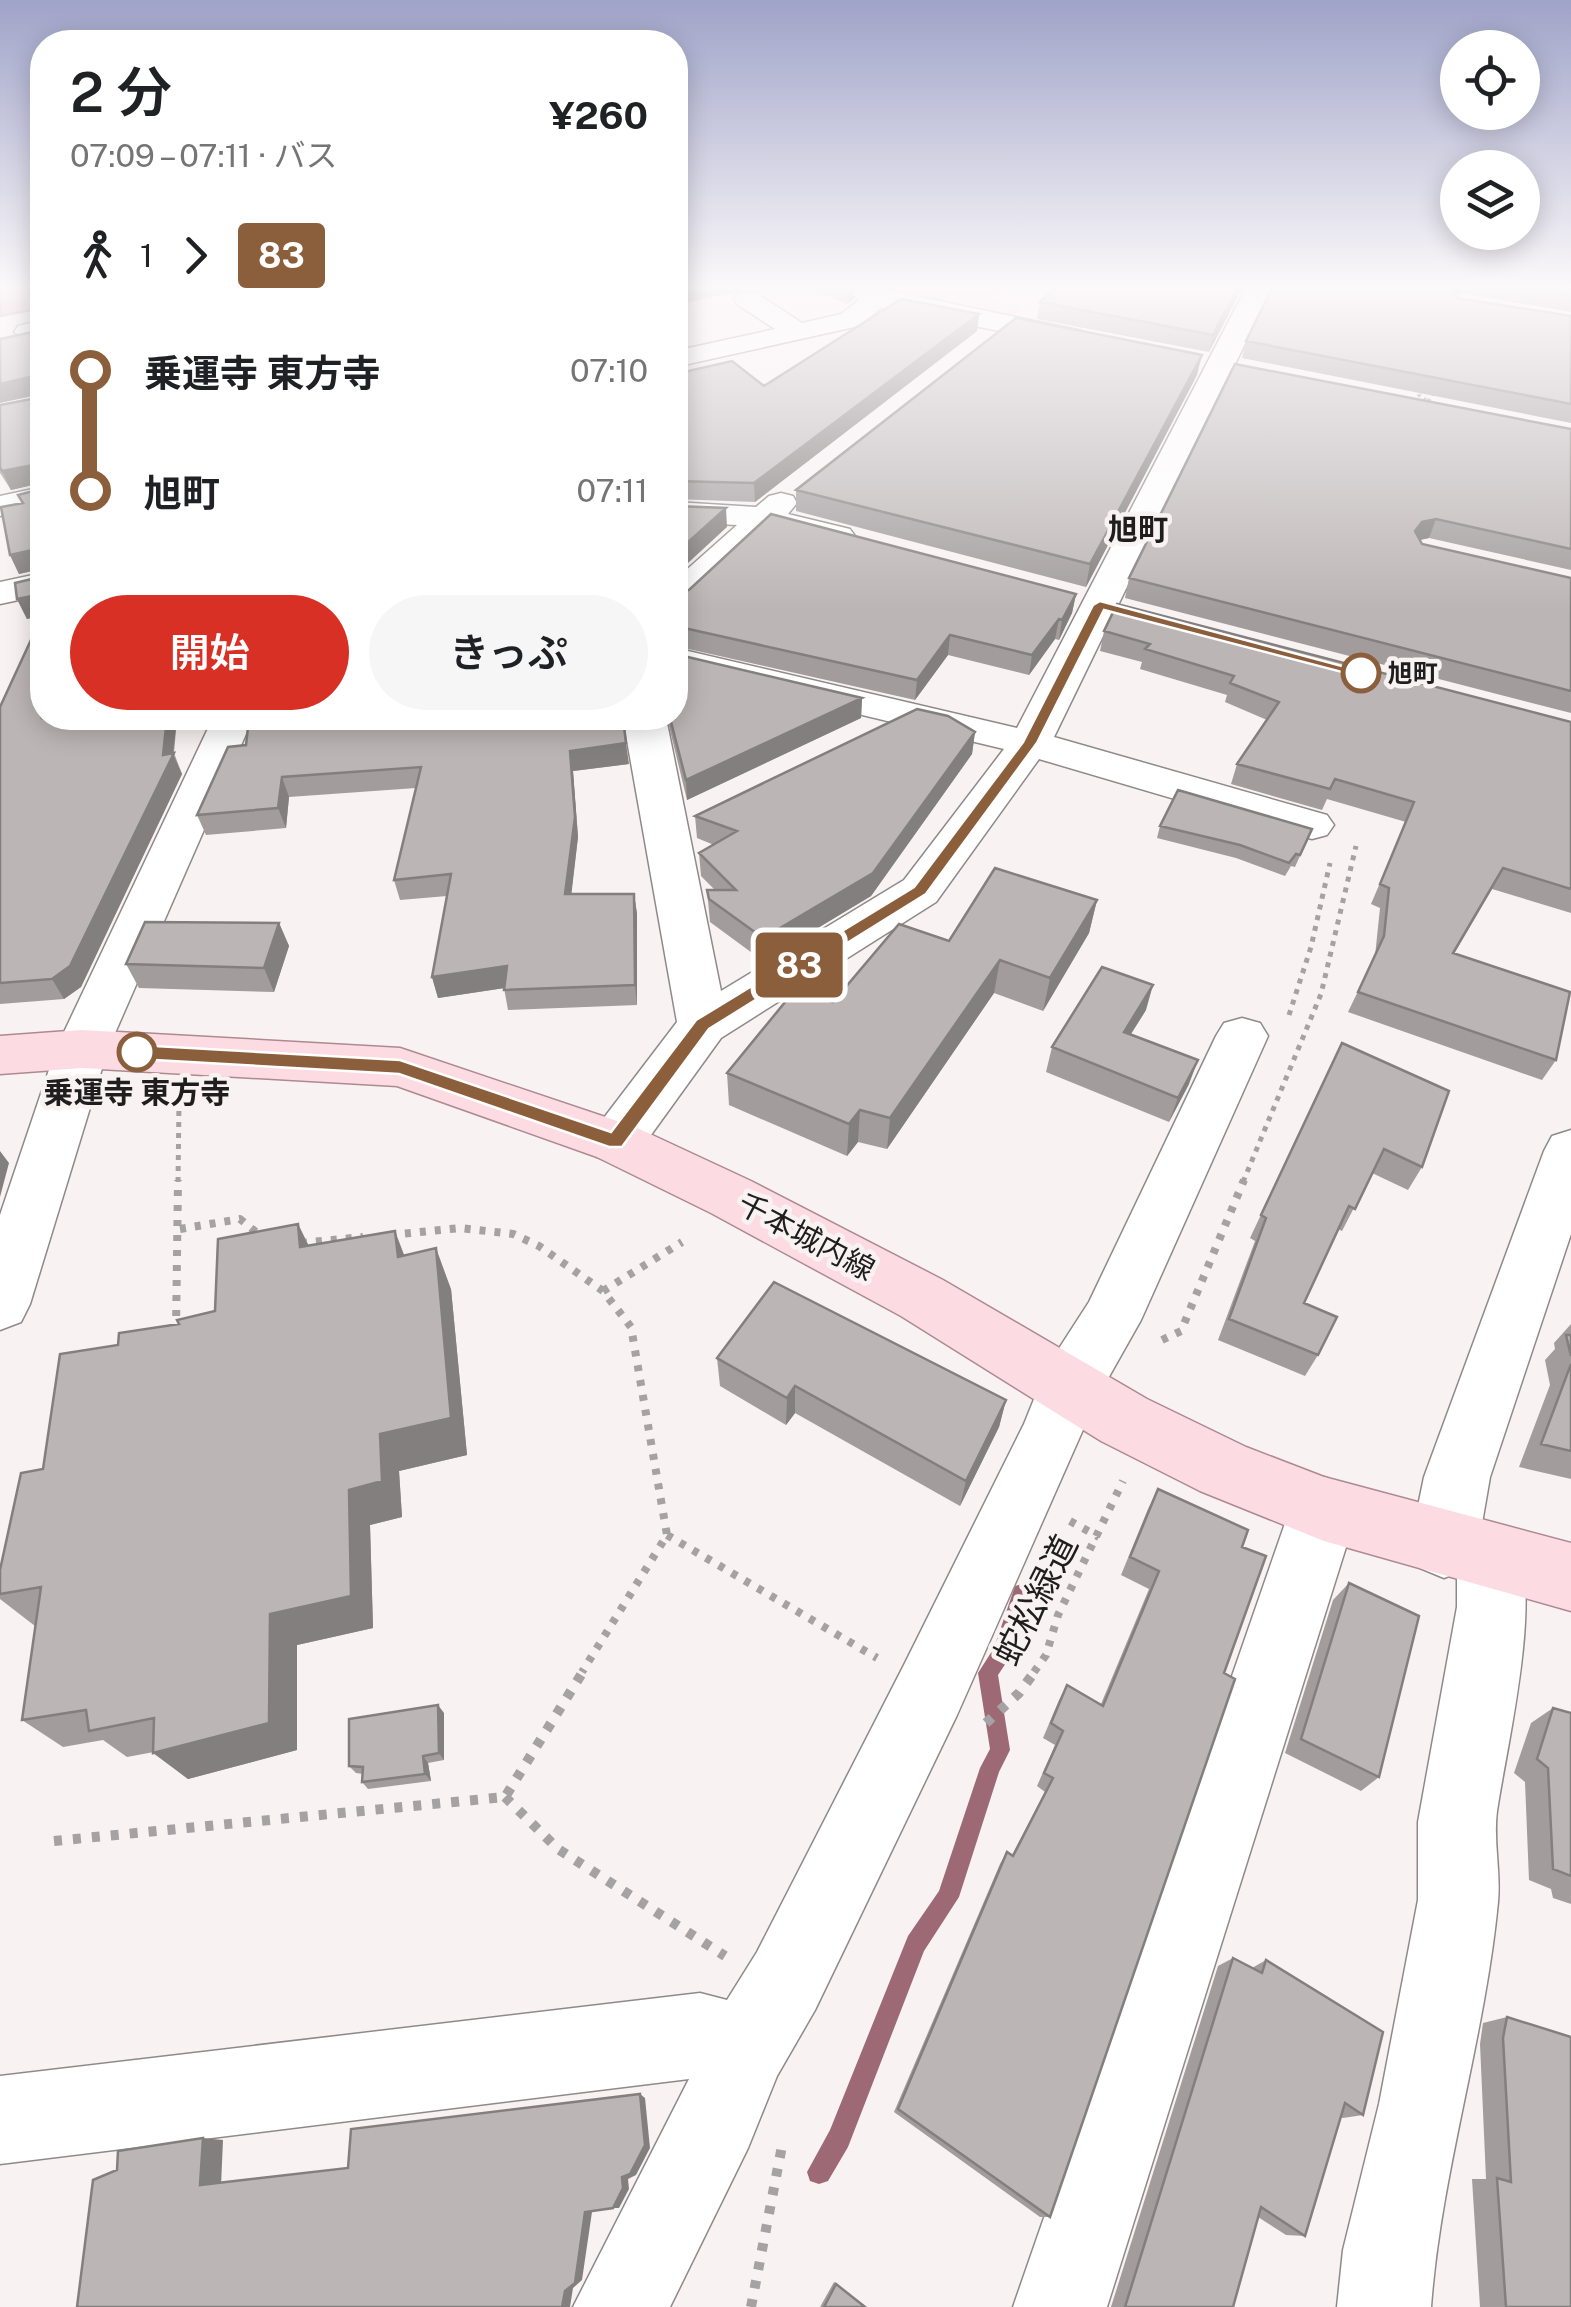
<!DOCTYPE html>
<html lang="ja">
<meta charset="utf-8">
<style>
body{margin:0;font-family:"Public Sans","Noto Sans JP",sans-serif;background:#f6f6f6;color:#202124;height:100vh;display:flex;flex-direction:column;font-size:38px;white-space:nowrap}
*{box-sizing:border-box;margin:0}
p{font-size:32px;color:#757577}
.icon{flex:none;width:55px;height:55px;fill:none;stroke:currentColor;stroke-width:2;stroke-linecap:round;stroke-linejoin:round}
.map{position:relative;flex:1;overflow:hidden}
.details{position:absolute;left:30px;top:30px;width:658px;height:700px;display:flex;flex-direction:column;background:#fff;border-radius:40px;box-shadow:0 5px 25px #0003}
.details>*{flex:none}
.badge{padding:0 20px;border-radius:8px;font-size:35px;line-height:65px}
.controls{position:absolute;left:1440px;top:30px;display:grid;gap:20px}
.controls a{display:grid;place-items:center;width:100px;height:100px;border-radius:50%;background:#fff;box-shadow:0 5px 25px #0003;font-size:50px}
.map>.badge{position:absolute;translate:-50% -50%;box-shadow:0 0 0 5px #fff}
.legs{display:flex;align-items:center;gap:15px;height:110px;padding:0 40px;font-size:32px}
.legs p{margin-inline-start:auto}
.overview{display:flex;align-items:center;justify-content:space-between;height:170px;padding:0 40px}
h1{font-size:55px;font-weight:600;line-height:75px}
.button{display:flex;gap:20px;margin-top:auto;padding:20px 40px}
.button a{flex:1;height:115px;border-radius:60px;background:#d93025;color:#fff;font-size:40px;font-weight:600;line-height:115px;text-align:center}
.button a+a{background:#f6f6f6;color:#202124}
ul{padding:0 40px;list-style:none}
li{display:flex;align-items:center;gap:35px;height:120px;font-size:38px}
li i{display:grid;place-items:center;width:15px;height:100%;margin:0 12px;background:currentColor}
li i::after{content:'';width:25px;height:25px;margin:-12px;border:8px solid;border-radius:50%;background:#fff}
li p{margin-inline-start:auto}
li:first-child i{background:linear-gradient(#0000 50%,currentColor 0)}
li:last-child i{background:linear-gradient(currentColor 50%,#0000 0)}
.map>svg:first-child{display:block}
</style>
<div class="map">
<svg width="1571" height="2307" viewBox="0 0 1571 2307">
<rect width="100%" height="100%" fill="#f9f2f3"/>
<path fill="#fbd0d8" d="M879,288H1004L990,299L1022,308L1007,323Z"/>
<path fill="#d18a99" stroke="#9c6974" stroke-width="2.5" d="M0,288H42V308L0,316Z"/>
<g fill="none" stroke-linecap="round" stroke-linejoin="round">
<path fill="#9c6974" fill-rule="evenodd" d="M1022,1584L1029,1586L1032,1593L1012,1654L998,1675L1010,1750L999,1772L959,1897L924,1951L848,2147L828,2181L819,2184L810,2181L807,2172L830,2130L908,1936L939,1891L980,1768L990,1749L978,1673L994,1648L1015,1586Z"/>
<g stroke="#90898a" stroke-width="3">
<path id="minor" d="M846,288H877L1082,331L1096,339L1082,347L881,308L859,326L675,367V351L775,329L738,305L734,299L738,293H756L802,323L841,314L859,300Z
M1246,288H1272L1054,737L1327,815L1334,825L1327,835L1312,839L1297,835L1039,759L936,902L721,1038L635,1157L616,1163L597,1157L589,1142L597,1127L677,1022L625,729L626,718H666L721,991L904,880L1004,749L675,670V648L1017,728Z
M42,320V336L28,340L14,332L18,326Z
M42,487V507L0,516V496Z
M781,493L793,496L797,503L788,514L850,529L855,536L850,543L838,546L771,530L688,607L675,610V580L737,525L675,522V502L756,507L769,496Z
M42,573V595L0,604V582Z
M213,718H253L108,1049L30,1304L21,1322L0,1330V1215L56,1049Z
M1242,1018L1260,1023L1268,1036L1141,1320L1097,1398L957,1715L815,2010L777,2076L748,2148L670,2307H573L689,2079L0,2164V2076L700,1993L727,2000L757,1952L905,1663L1024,1424L1047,1367L1089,1302L1216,1036L1224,1023Z
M1571,1130V1234L1490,1477L1481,1529L1491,1525L1515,1534C1543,1598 1508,1739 1497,1811C1493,1841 1501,1872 1498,1902C1485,2038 1441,2172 1431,2307H1337L1343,2250L1379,2104L1418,1900V1822L1457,1607V1573L1444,1578L1420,1568L1410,1545L1424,1477L1544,1151L1552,1136Z
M1324,1477L1348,1487L1358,1509L1107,2307H1013L1290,1509L1300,1487Z"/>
</g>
<g stroke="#ad8a90" stroke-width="3">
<path id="major" d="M82,1030L400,1048L635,1127L751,1181L943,1280L1147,1399L1246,1447L1324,1477L1571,1543V1611L1324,1541L1200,1491L1101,1441L901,1316L711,1213L597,1157L397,1086L82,1068L0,1074V1036Z"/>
</g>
<path stroke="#a6a1a2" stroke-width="4" stroke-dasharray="2.5 4" stroke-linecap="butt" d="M1420,388L1419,395L1428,402L1434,391"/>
<path stroke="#a6a1a2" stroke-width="5" stroke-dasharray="5 6" stroke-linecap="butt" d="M1289,1015L1311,947L1330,863
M178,1182L179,1103
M1243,1182L1321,994L1356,846"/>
<path stroke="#a6a1a2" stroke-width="8" stroke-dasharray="6 9" stroke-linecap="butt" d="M180,1229L240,1219L262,1237
M390,1235L460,1228L513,1234L539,1246L603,1291L631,1327L667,1535L582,1672
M301,1243L363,1237
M603,1291L682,1242
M176,1331L178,1180
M1162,1340L1181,1331L1244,1180
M1070,1521L1099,1537
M667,1535L877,1658
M1034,1672L1046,1655L1058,1615L1123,1481"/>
<path stroke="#a6a1a2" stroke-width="10" stroke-dasharray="8 11" stroke-linecap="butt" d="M986,1723L1019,1693L1036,1670
M505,1797L558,1849L725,1956
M54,1841L505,1797L584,1670
M751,2307L782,2146"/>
<use href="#minor" fill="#fff" fill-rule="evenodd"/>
<use href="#major" fill="#fcdce2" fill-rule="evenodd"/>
</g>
<path fill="#a29c9d" d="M809,288H854L853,300L847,304Z
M1055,288H1242L1209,352L1037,319L1040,302Z
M1272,288H1571V312L1462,293L1455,295L1457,298L1571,316V423L1242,358L1246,341Z
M979,314L977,331L755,502L675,499V374L764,386Z
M42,330V615L27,619L17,599L36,578V570L19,574L10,555L22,503L18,495L37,490V484L11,490L0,473V405L37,398Z
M1197,375L1086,587L796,511V490Z
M1571,429V570L1429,538L1420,540L1422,544L1571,578V713L1125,598L1129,578Z
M675,594H1076L1072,613L1059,640L1055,639L1029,675L948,655L915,700L675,646Z
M1104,631L1571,722V913L1492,889L1454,954L1556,1060L1542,1080L1348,1012L1375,956L1380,908L1371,904L1406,822L1327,799L1322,810L1231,784L1237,764L1267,720L1225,702L1227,695L1140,669L1142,662L1100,651Z
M862,698L861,718L687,800L667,718Z
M0,707L177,718L174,753L182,774L81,987L64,999L0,1004Z
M975,732L972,754L871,896L763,961L710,922L707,890H715L701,876L699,853L714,845L697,838L695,816Z
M246,745L629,764L573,771L578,837L571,894H634L637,914V1005L508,1010L504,988L438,998L432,977L447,896L400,900L394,880L416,788L289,797L286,828L206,835L197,815Z
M1160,826L1312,829L1295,867L1291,866L1285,876L1236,858L1157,838Z
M1097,900L1089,933L1043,1011L994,993L887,1149L858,1142L847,1156L729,1105L727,1073L833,1002L949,941Z
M279,923L289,946L274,992L139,988L126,964Z
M1146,1010L1131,1034L1189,1084L1169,1122L1046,1072L1052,1047Z
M1342,1043L1422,1167L1408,1190L1372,1173L1342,1231L1338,1229L1304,1303L1318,1355L1305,1376L1218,1340L1255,1241L1250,1238Z
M298,1224L309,1246L404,1255L451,1289L467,1455L399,1471L402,1517L370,1525L373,1628L297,1645V1750L188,1779L154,1752L127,1757L103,1740L63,1747L22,1720L35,1626L0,1599V1570L43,1469L118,1345L215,1311Z
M1571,1324V1479L1519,1467L1550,1385L1545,1360L1555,1349L1554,1343Z
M717,1358L1006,1400L999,1427L960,1506L795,1413L786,1425L720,1386Z
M1158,1489L1242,1547L1224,1673L1050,2217H1040L894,2112L1000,1864L1007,1852L1012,1855L1045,1792L1037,1786L1055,1745L1043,1738L1059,1700L1067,1685L1101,1704L1149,1589L1121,1575L1148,1509Z
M1349,1583L1379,1777L1361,1791L1285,1753L1333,1600Z
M1553,1708L1571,1713V1904L1553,1898L1551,1889L1529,1880L1525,1782L1514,1773L1531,1723Z
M444,1713V1760L428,1763L431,1781L368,1789L362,1782L363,1774L356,1773L349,1766Z
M1233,1958L1252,1968L1266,1960L1363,2115L1343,2118L1340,2117L1305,2236L1286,2235L1258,2217L1233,2307H1111L1218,1966Z
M1507,2017L1571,2307H1480L1472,2179H1486L1480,2044L1483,2023Z
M834,2282L867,2307H820Z"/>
<path fill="#847f7f" d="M691,288H753L675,305V292Z
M851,288H854L853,300L847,304L848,291Z
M1237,288H1242L1209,352L1213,335Z
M1450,288H1463L1462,293L1451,295Z
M979,314L977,331L755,502L754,483Z
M1202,355L1197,375L1086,587L1090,564Z
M37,375L42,394L0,403V384Z
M33,465L41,483L11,490L2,471Z
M726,508L727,527L675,575V554Z
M1436,519L1429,538L1415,541V531L1422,522Z
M32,550L41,569L19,574L10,555Z
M42,594V615L27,619L17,599Z
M1076,594L1072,613L1059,640L1062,620Z
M1059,619L1055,639L1029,675L1032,655Z
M950,635L948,655L915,700L917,680Z
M862,698L861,718L687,800L686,780Z
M167,718H177L173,754L182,774L81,987L64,999L52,979L163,755Z
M975,732L972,754L871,896L763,961V938Z
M626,743L629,764L573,771L578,837L569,915L565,894L570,751Z
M282,777L289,797L286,828L278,808Z
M634,894L637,914V1005L635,985Z
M1097,900L1089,933L1043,1011L1050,978Z
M279,923L289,946L274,992L264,968Z
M1000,960L994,993L887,1149L890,1118Z
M507,966L511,987L438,998L432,977Z
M1153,985L1146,1010L1117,1056L1124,1032Z
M1198,1060L1189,1084L1169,1122L1178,1098Z
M860,1110L858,1142L847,1156L849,1124Z
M0,1151L9,1163L0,1197Z
M298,1224L318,1266L300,1247Z
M395,1231L411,1273L398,1257Z
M436,1248L451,1289L467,1455L399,1471L402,1517L370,1525L373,1628L297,1645V1750L188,1779L153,1753L349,1490L380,1434Z
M795,1386V1413L786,1425L787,1398Z
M1006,1400L999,1427L960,1506L966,1481Z
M438,1705L444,1713V1760L439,1753Z
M423,1756L428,1763L431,1781L425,1774Z
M640,2094L645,2098L650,2148L636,2175L628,2179L629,2189L619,2208H613L622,2177Z
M203,2138L223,2140L221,2186L200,2185Z
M585,2212H592L582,2280L573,2288L570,2307H562Z"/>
<path fill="#bcb5b6" stroke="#847f7f" stroke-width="2.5" d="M1055,288H1237L1213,335L1040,302Z
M1272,288H1452L1457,298L1571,316V404L1246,341Z
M1535,288H1571V294Z
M901,299L979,314L754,483L675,481V374L732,361L764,386Z
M1016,318L1202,355L1090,564L796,490Z
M42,330V594L17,599L15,583L36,578L37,554L32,550L10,555L1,507L23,503L18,495L37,490L38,468L33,465L2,471L0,467V405L37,398V375L0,384V339Z
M1235,364L1571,429V549L1436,519L1422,522L1415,531L1422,544L1571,578V691L1129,578Z
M675,506L726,508L675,554Z
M771,514L1076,594L1062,620L1059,619L1032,655L950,635L917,680L675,626V594L689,590Z
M1117,604L1571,722V889L1503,868L1453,953L1570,992L1556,1060L1358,992L1384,936L1389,888L1380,884L1414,802L1335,779L1330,789L1237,764L1279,702L1230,683L1234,676L1145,649L1150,644L1104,631Z
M42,616V718H167L163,755L174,753L70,966L52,979L0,983V707Z
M675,654L862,698L686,780L670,718H675Z
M917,709L948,716L975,732L873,873L763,938L709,899L707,890H736L699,853L737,831L695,816Z
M249,718H623L626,743L570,751L575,817L565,894H634L635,985L504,990L507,966L432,977L451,874L394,880L421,767L282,777L278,808L197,815L228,747L246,745Z
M1178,790L1312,829L1300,855L1296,854L1289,863L1240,845L1160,826Z
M995,868L1097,900L1050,978L1000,960L890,1118L860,1110L849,1124L727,1073L795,990L833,1002L899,924L949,941Z
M145,922L279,923L264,968L126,964Z
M1102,967L1153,985L1124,1032L1198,1060L1178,1098L1052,1047Z
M1342,1043L1449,1091L1422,1167L1384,1149L1355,1209L1349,1206L1304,1303L1337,1317L1318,1355L1229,1319L1266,1218L1261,1215Z
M298,1224L300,1247L395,1231L398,1257L436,1248L451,1418L380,1434L382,1481L349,1490L351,1596L270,1614L269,1723L153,1753L154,1718L89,1731L86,1710L22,1720L41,1587L0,1594V1570L21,1473L43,1469L60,1354L118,1345L119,1333L179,1324L177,1320L215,1311L218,1239Z
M774,1282L1006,1400L966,1481L795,1386L787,1398L717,1358Z
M1566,1335H1571V1356Z
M1571,1364V1451L1541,1444Z
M1158,1489L1248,1530L1242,1547L1266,1556L1224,1673L1235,1679L1050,2217L898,2109L1007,1852L1013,1856L1053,1778L1044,1773L1063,1731L1051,1723L1067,1685L1103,1706L1159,1571L1130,1557Z
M1349,1583L1419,1616L1379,1777L1301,1739Z
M438,1705L439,1753L423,1756L425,1774L362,1782L363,1767L349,1766V1719Z
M1553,1708L1571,1713V1876L1553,1869L1548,1768L1537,1759Z
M1233,1958L1262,1973L1266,1960L1383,2032L1363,2115L1345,2103L1305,2236L1261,2207L1233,2307H1125Z
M1507,2017L1571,2037V2307H1506L1497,2178L1511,2182L1503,2038Z
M640,2094L645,2145L630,2174L622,2177L623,2188L613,2208L585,2212L575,2283L565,2291L562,2307H77L93,2180L117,2170L118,2151L203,2138L200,2185L348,2168L351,2129Z
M836,2284L865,2307H824Z"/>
<linearGradient id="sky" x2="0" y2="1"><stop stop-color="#9fa3c8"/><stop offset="0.47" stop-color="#fcf9fa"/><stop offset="1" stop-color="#fcf9fa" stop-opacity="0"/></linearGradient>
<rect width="1571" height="611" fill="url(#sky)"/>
<path fill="#8b5e3c" stroke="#fff" stroke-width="2.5" d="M1100,601L1368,673L1361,677L1104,610L1037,743L926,894L709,1029L622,1147H609L399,1074L137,1059L128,1052L137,1045L400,1060L611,1132L696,1020L914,887L1023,742L1093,605Z"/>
<g fill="#fff" stroke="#8b5e3c" stroke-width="5">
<circle cx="1361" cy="673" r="18"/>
<circle cx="137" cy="1052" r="18"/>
</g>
<g text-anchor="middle" stroke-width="9" stroke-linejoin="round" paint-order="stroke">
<g font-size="25" font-weight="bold" fill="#1f1d1d" stroke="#f9f2f3" text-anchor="start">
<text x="1388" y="682">旭町</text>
</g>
<g font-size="30" font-weight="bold" fill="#1f1d1d" stroke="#f9f2f3">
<text x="1138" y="540">旭町</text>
</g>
<g font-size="30" font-weight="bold" fill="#1f1d1d" stroke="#f9f2f3">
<text x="137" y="1103">乗運寺 東方寺</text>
</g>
<g font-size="30" fill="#1f1d1d" stroke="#f9f2f3">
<text transform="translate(806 1237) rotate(28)" y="10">千本城内線</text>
</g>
<g font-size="35" fill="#1f1d1d" stroke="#f9f2f3">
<text transform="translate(1036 1600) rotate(-63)" y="12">蛇松緑道</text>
</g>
</g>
</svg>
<div class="controls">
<a><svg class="icon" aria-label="locate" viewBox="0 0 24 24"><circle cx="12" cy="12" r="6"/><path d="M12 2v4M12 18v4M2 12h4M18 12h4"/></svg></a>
<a><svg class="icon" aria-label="layers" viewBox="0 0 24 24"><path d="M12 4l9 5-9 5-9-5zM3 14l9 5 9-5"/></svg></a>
</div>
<b class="badge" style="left:799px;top:965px;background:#8b5e3c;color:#fff">83</b>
<section class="details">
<div class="overview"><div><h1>2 分</h1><p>07:09 – 07:11 · バス</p></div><b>¥260</b></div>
<div class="legs"><svg class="icon" aria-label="walk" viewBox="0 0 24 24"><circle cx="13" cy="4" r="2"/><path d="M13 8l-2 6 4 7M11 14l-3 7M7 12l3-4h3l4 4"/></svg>1<svg class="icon" aria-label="forward" viewBox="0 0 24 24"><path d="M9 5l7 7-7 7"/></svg><b class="badge" style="background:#8b5e3c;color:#fff">83</b></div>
<ul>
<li><i style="color:#8b5e3c"></i><b>乗運寺 東方寺</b><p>07:10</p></li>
<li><i style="color:#8b5e3c"></i><b>旭町</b><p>07:11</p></li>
</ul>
<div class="button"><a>開始</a><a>きっぷ</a></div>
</section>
</div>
